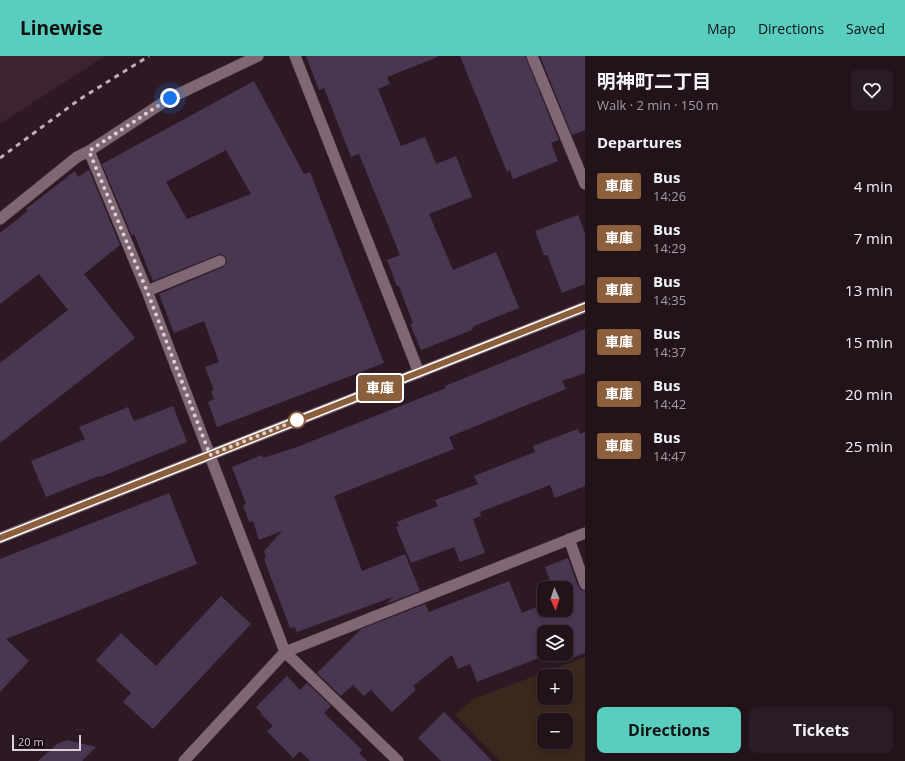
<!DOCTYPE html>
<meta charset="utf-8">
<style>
body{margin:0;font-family:"Open Sans","Noto Sans JP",sans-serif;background:#2a1c24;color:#f1f3f6;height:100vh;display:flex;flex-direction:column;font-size:15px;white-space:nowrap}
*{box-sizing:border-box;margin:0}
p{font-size:13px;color:#a29ea3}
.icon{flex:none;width:22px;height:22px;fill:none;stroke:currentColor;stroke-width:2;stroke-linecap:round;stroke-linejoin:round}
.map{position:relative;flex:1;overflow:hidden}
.sheet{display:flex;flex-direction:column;background:#22131b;width:320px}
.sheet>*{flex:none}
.badge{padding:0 8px;border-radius:3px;font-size:14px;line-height:26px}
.needle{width:26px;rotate:177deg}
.tools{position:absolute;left:537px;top:525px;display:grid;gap:8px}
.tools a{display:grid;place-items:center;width:36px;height:36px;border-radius:8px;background:#22131b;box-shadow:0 2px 6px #0003,0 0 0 1px #3f323a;font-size:20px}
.scale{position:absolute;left:12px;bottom:10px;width:69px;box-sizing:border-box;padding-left:4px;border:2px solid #ddcfd6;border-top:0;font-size:11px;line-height:14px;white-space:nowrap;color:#ddcfd6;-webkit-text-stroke:3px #10070c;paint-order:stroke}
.you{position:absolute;width:20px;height:20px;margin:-10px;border:3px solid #fff;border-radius:50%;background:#1a73e8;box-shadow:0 0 0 6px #1a73e833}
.map>.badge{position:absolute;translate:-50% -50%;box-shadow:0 0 0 2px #fff}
h2{padding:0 12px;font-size:15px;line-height:36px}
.round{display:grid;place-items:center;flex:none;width:42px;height:42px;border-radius:8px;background:#2a1c24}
.headline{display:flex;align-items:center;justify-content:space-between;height:68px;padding:0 12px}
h1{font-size:19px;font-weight:700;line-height:30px}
.action{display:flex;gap:8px;margin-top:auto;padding:8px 12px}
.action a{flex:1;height:46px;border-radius:8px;background:#59cebf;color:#111;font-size:16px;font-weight:700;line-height:46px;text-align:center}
.action a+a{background:#2a1c24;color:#f1f3f6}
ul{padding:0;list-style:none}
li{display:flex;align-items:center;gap:12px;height:52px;padding:0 12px}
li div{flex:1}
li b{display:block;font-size:15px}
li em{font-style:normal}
li .badge{min-width:44px;font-weight:700;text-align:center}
header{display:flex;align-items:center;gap:24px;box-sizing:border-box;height:56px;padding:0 20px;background:#59cebf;color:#111}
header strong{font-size:19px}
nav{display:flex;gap:22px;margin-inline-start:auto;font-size:14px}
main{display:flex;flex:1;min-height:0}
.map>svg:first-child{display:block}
</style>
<header>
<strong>Linewise</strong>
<nav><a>Map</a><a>Directions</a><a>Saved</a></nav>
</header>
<main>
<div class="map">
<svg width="585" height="705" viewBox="0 0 585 705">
<rect width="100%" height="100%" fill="#2d1924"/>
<path fill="#3c2331" d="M0,0H105L0,68Z"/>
<path fill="#3b281d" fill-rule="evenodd" d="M585,601V705H500L455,659L473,643ZM544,620H566V642H544ZM544,664H566V686H544Z"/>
<path fill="#493752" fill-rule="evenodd" d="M306,0H437L438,1L387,21L390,28L378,33L401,90L425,81L436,108L456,100L472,141L429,158L453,214L496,196L519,252L474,270L472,274L421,294L410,268L413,267L399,230H397L387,204L400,199L359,98L351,101L324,32L319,34Z
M460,0H525L559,84L551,87L558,105L513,123L510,114L507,116Z
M540,0H585V74L572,79Z
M254,25L304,118L310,116L384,307L217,371L208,346L214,343L211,335L214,334L205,311L219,306L204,265L174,277L159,238L223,211L227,206L226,202L221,198L217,199L153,225L134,178L132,180L102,108ZM226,94L251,138L187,163L166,126Z
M89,114L120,189L84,218L135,282L0,387V307L68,254L39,218L0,248V177L28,155L26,153L75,115L78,121Z
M578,159L585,177V228L562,237L547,199H544L535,175Z
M585,273V317L562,325L566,333L449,381L454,393L334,440L362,515L405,498L420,535L386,548L393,541L297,576L295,571L290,572L264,503L266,502L264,495L282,475L259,484L253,465L249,466L243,449L246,448L232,411L262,399L263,402L297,391L446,332L445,330Z
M173,350L187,386L100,421L99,420L46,441L31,405L85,383L79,371L128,351L134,365Z
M578,373L580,378L585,376V430L555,442L550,429L480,456L481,460L473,463L485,497L460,506L454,491L411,507L396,471L399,470L397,466L438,450L435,444L478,428L474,420L535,396L533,390Z
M169,437L197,508L6,583L29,605L0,636V503Z
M568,502L578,530L581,534L585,535V597L558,607L555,598H566V576H544V598H549L477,626L470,608L458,613L452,599L413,630L416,634L392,656L371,634L364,640L353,629L341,640L317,617L361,573L425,548L429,556L509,525L522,557L544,548V554H566V532H553L545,511Z
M221,540L251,568L153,673L123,646L131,637L96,604L121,577L156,610Z
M287,620L300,634L307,627L331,650L324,657L362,694L359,697L367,705H310L300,695L293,702L267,675L273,670L261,658L262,657L256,651Z
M444,656L468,680L492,705H441L418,682Z
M67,684L96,691L82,705H38L57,688Z"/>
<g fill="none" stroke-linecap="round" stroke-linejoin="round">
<g stroke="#44353d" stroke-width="12">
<path id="minor" d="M295,0L419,317
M532,0L585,128
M89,95L147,235L285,596L398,705
M0,163L77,101L89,95L170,42L258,0
M147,235L220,205
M569,483L585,528
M184,705L285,596L585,477"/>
</g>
<g stroke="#44353d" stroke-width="12">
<path id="tertiary" d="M0,482L585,251"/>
</g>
<use href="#minor" stroke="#7f6773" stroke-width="11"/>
<use href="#tertiary" stroke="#7f6773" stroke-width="11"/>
<path stroke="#bfb0b8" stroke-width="3" stroke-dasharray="5 5" stroke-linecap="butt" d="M0,102L80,43L149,0"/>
</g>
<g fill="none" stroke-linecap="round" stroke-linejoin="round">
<g stroke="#fff" stroke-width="9">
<path id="line" d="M0,482L585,251"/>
</g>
<use href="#line" stroke="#8b5e3c" stroke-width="6"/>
<path stroke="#ddcfd6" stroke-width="4" stroke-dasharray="0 7.2" d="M170,42L89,95L147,235L210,399L297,364"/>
</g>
<circle fill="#fff" stroke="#8b5e3c" stroke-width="2" cx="297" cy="364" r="8"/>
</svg>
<div class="tools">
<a><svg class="needle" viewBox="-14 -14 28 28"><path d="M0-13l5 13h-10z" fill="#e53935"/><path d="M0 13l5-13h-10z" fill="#a29ea3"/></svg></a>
<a><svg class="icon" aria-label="layers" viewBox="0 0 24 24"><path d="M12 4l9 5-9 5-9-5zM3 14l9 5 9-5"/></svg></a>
<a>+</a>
<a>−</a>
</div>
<div class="scale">20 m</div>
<div class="you" style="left:170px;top:42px"></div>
<b class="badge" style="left:380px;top:332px;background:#8b5e3c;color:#fff">車庫</b>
</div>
<section class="sheet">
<div class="headline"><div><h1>明神町二丁目</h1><p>Walk · 2 min · 150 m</p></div><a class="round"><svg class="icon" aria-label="heart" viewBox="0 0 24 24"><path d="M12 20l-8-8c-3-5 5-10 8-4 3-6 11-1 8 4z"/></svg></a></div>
<h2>Departures</h2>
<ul>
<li><span class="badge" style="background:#8b5e3c;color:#fff">車庫</span><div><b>Bus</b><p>14:26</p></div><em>4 min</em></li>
<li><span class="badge" style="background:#8b5e3c;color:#fff">車庫</span><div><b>Bus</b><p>14:29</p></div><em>7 min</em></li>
<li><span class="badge" style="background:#8b5e3c;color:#fff">車庫</span><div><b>Bus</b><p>14:35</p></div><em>13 min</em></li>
<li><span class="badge" style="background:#8b5e3c;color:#fff">車庫</span><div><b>Bus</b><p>14:37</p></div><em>15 min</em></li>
<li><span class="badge" style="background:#8b5e3c;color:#fff">車庫</span><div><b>Bus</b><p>14:42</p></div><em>20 min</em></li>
<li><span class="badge" style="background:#8b5e3c;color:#fff">車庫</span><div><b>Bus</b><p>14:47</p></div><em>25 min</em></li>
</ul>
<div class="action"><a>Directions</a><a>Tickets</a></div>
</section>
</main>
